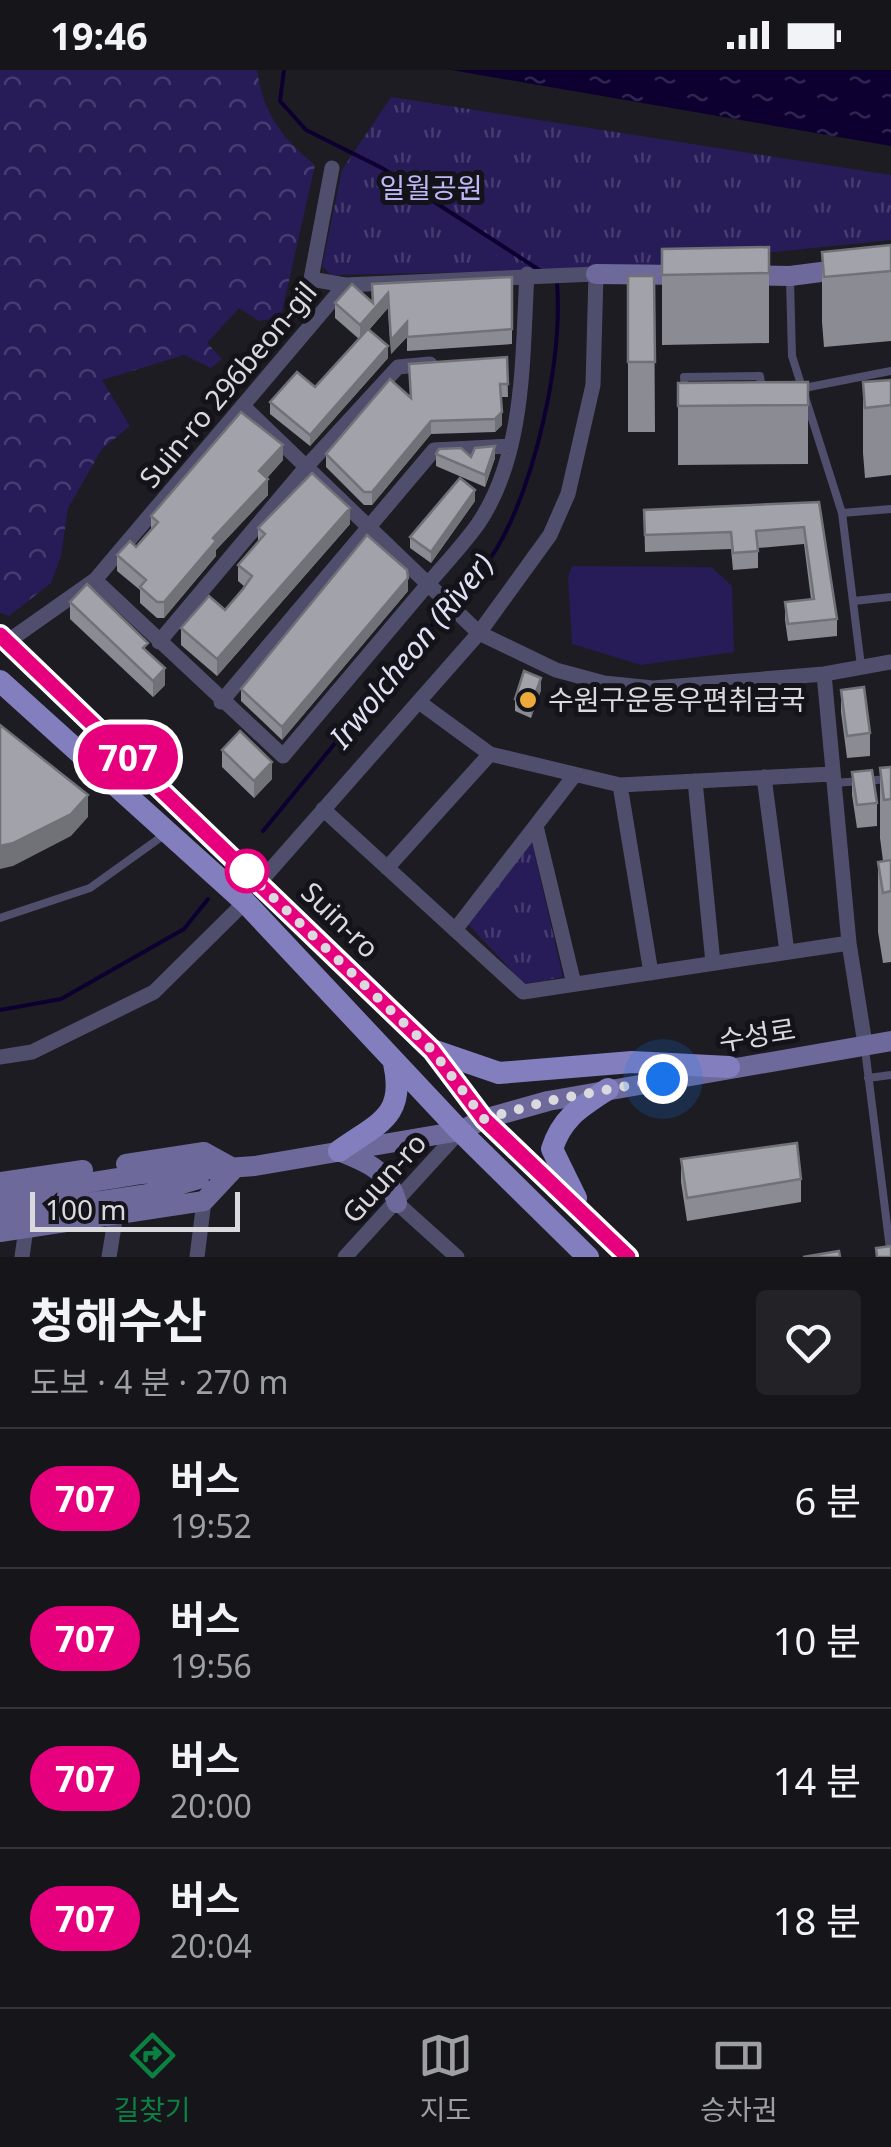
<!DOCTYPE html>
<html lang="ko">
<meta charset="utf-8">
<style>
body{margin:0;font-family:"Noto Sans","Noto Sans KR",sans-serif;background:#222227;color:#f1f3f6;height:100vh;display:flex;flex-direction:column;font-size:38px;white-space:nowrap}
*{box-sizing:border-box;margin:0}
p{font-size:32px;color:#9d9fa2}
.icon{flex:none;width:55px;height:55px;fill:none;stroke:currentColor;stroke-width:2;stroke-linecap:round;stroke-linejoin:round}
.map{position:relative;height:1187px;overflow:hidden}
.sheet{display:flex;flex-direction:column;background:#15151a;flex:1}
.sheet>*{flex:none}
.badge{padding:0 20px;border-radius:32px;font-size:35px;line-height:65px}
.scale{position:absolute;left:30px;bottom:25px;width:210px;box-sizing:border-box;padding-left:10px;border:5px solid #d9d9de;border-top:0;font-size:28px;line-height:35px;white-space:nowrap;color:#d9d9de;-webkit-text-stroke:8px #131319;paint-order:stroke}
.you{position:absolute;width:50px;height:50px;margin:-25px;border:8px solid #fff;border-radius:50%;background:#1a73e8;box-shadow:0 0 0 15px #1a73e833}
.map>.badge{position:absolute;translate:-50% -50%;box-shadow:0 0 0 5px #fff}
.round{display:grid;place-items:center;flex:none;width:105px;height:105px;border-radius:10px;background:#222227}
.headline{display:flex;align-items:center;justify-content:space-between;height:170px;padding:0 30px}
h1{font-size:48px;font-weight:700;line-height:75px}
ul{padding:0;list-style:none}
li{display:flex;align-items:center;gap:30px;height:140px;padding:0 30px;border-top:2px solid #343439}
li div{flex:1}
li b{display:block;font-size:38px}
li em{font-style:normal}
li .badge{min-width:110px;font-weight:700;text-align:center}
.status{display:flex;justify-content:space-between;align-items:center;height:70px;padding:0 50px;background:#15151a;direction:ltr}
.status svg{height:28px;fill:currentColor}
.tabs{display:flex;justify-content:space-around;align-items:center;height:140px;border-top:2px solid #343439;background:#15151a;font-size:28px;color:#9d9fa2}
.tabs a{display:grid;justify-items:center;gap:5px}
.tabs .active{color:#0b8043}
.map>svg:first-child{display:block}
</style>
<div class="status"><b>19:46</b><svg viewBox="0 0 49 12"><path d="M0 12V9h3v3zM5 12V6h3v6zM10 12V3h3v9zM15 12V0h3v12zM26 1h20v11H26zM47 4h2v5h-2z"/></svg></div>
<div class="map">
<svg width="891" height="1187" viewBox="0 0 891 1187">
<defs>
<pattern id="grass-tufts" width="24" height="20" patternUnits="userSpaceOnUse" patternTransform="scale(2.5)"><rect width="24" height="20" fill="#271c57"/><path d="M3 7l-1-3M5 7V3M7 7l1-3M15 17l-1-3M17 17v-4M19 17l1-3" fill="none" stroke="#463c6f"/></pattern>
<pattern id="forest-crowns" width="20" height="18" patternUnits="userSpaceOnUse" patternTransform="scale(2.5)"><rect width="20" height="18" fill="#271c57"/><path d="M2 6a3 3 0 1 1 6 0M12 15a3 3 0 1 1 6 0" fill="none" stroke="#463c6f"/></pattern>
<pattern id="water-ripples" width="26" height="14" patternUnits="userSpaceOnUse" patternTransform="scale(2.5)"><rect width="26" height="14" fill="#0d0030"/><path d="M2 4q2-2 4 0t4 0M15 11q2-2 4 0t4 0" fill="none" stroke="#30254e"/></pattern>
</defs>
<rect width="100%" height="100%" fill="#1c1c22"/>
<path fill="url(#grass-tufts)" d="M391,27L891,105V170L611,199L331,205L322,196L342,100Z
M532,773L563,907L524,914L467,853Z"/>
<path fill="url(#forest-crowns)" d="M0,0H257C263,43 282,68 315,95L277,264L271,266L270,249L259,251L239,238L207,273L222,289L211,298L184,285L102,310L130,356L102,379L68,438L61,486L51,513L9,546L0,543Z"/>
<path fill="#271c57" d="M572,496L711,497L732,516L734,582L641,595L572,574L568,507Z"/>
<path fill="url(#water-ripples)" d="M451,0H891V76Z"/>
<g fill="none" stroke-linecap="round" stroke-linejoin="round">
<path stroke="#0d0030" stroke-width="4" d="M284,0L280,31L306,60L382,98L541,201
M452,531C466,514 486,497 497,478C536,411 563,289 557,212
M263,761L446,538
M0,940L61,929L184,859L208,829"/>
<path stroke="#504e6d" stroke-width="8" d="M790,210L792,286L842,443L861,596
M804,318L891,301
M685,322L684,307L760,306L762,320
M842,443L891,439
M854,531L891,527
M833,713L891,709
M0,848L90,818L164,765
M865,979L891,1187
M868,1008L891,1005"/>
<path stroke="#504e6d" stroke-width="15" d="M332,98L311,209L345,215
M527,204C522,286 526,383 478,454C463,475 444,495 428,514L479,563L556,600L604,613L653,618L824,604L891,592
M95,510L283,686L428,514L244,337
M7,572L95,510L345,215L596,204L593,315L568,424L550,465L479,563L259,813
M159,572L307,396L398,297L430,294
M221,632L434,380L511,376
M419,632L490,684L620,715L832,704
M764,707L787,882
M695,711L713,893
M620,715L651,903
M323,739L523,922L849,873L824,604
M536,756L574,914
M387,798L490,684
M455,860L574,706
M849,873L865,974
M0,987L32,982L154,922L245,832
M397,1133L457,1187
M22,1187L26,1158
M109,1187L116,1144
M197,1187L204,1131
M345,1187L460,1061"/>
<path stroke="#6d6a9b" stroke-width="20" d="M596,204L689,205
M743,205L790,206L891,193
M341,1082C371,1094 388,1101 397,1133
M126,1094L204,1082L233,1098
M0,1112L83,1100
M0,1127L142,1104L255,1096L460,1061L484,1049L548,1031L891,971
M0,1146L148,1124L199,1109
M0,1162L204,1131L234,1099"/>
<path stroke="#837fbf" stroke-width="22" d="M0,565L432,980L484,1049L628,1187
M0,611L245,832L460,1061L588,1187
M432,980L499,1003L632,992L729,997
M339,1081C378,1053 406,1047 394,993
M576,1128L552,1079C562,1047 581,1037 608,1019"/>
</g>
<path fill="#8b8b93" d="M891,175V271L824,277L822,252V182Z
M769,177V273L662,275V179Z
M628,206H654L655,362H628Z
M512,207V274L407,281V267L391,284L388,238L369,260L388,288L310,376L270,344V332L315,317L359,269L335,248V233H373Z
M507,287L508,327H501L502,355L495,362L431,364L372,435H364L326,397V384L410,327Z
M891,310V405L865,408L863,383V312Z
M808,312V394L678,395V313Z
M436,384L471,387L495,388L485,417L436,396Z
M283,390L267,408L268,425L216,480V486L164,548H157L140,533V520L117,501V485L136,477L151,460V446Z
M475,431L431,493L410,478V467Z
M819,432L837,549V566L788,571L785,550V532L811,529L804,474L758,478V498L733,500L731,479L645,482L644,440Z
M350,454L217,606L181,575V558L225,540L245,517L238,511V495L258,472V458Z
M408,521L282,670L241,631V619Z
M70,532L165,615L153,627L70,549Z
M541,620L531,648L515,641V629Z
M841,620L870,663V686L847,688L841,642Z
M222,680L272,709L254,728L222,697Z
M891,697V892L883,893L878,862V792L883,791L880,768V698Z
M852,702L877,733V756L857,758L852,725Z
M681,1089L801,1109V1132L687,1151L681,1112Z"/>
<path fill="#717178" d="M388,223V238L360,270V255Z
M407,252V267L391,284V270Z
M388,276V288L310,376V365Z
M502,342V355L495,362V349Z
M431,351V364L372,435V422Z
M283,375V390L259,417V401Z
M495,376V388L485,417V405Z
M268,409V425L216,480V486L164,548V532L213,468Z
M475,420V431L431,493V482Z
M350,438V454L217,606V589Z
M408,508V521L282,670V657Z
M165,598V615L153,627V611Z
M541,608V620L531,648V636Z
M272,692V709L254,728V711Z
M88,725V747L71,766L13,796L0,799V776Z"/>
<path fill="#a2a2ab" stroke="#717178" stroke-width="2.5" d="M891,175V201L824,207L822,182Z
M769,177V203L662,205V179Z
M628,206H654L655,292H628Z
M512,207V259L407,267V252L391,270L388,223L360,255L335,233L352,214L373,233L372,214Z
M368,259L388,276L310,365L270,332L297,302L315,317Z
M507,287L508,314H500L502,342L495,349L431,351L372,422H364L326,384L390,309L411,328L409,294Z
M891,310V335L865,338L863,312Z
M808,312V335L678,336V313Z
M241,342L283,375L259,401L268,409L213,468L216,471L164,532H157L140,517L146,510L117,485L130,471L136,477L158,452L151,446Z
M495,376L485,405L436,384L439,379L461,378L471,387L475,378Z
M312,403L350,438L217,589L181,558L209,526L225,540L243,519L252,506L238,495L265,464L258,458Z
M460,408L475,420L431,482L410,467Z
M819,432L837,549L788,554L785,532L814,529L804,457L756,461L758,481L733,483L731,462L645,465L644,440Z
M367,465L407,500L408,508L282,657L241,619Z
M87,514L148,573L143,578L165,598L153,611L70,532Z
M524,601L541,608L531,636L515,629Z
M864,617L870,663L847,666L841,620Z
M0,655L88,725L71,744L13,773L0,776Z
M240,661L272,692L254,711L222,680Z
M891,697V729L884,730L880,698Z
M872,700L877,733L857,735L852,702Z
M891,790V821L883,823L878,792Z
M797,1073L801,1109L687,1128L681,1089Z
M891,1176V1187H877L876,1178Z
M839,1181L840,1187H803Z"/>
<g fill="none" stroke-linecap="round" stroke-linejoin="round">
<g stroke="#fff" stroke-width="22">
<path id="line" d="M0,565L432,980L484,1049L628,1187"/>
</g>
<use href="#line" stroke="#e6007e" stroke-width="15"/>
<path stroke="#d9d9de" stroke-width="10" stroke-dasharray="0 18" d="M247,801L234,790L432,980L484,1049L548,1031L663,1009"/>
</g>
<circle fill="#ebaa39" stroke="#131319" stroke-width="4" cx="528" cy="630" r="10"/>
<circle fill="#fff" stroke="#e6007e" stroke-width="5" cx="247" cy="801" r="20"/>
<g text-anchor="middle" stroke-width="10" stroke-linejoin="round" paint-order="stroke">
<g font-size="28" fill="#bcb9f6" stroke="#131319">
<text x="431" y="128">일월공원</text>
</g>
<g font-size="28" fill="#d9d9de" stroke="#131319">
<text transform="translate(228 315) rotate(-50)" y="10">Suin-ro 296beon-gil</text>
<text transform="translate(340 850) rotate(44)" y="10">Suin-ro</text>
<text transform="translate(757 965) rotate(-9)" y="10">수성로</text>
<text transform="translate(384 1108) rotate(-48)" y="10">Guun-ro</text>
</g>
<g font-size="28" fill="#d9d9de" stroke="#131319" text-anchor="start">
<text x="548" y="640">수원구운동우편취급국</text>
</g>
<g font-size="30" font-style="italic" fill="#e1e1f6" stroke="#131319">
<text transform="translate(412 581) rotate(-51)" y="10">Irwolcheon (River)</text>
</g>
</g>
</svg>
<div class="scale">100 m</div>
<div class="you" style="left:663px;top:1009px"></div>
<b class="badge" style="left:128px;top:687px;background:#e6007e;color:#fff">707</b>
</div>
<section class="sheet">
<div class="headline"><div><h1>청해수산</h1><p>도보 · 4 분 · 270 m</p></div><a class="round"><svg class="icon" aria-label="heart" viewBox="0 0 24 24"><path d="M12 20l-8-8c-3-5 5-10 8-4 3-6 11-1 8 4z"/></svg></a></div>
<ul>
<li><span class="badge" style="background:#e6007e;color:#fff">707</span><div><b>버스</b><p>19:52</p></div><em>6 분</em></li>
<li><span class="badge" style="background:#e6007e;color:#fff">707</span><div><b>버스</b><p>19:56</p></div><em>10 분</em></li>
<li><span class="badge" style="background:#e6007e;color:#fff">707</span><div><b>버스</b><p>20:00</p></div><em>14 분</em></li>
<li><span class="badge" style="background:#e6007e;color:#fff">707</span><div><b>버스</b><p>20:04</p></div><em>18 분</em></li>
</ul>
</section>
<nav class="tabs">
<a class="active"><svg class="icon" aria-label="directions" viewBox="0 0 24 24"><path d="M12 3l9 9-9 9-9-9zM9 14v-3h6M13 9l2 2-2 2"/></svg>길찾기</a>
<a><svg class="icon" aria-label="map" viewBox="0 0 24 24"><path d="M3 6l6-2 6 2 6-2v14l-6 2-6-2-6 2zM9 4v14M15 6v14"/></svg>지도</a>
<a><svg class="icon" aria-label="tickets" viewBox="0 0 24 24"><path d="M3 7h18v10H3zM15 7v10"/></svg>승차권</a>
</nav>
